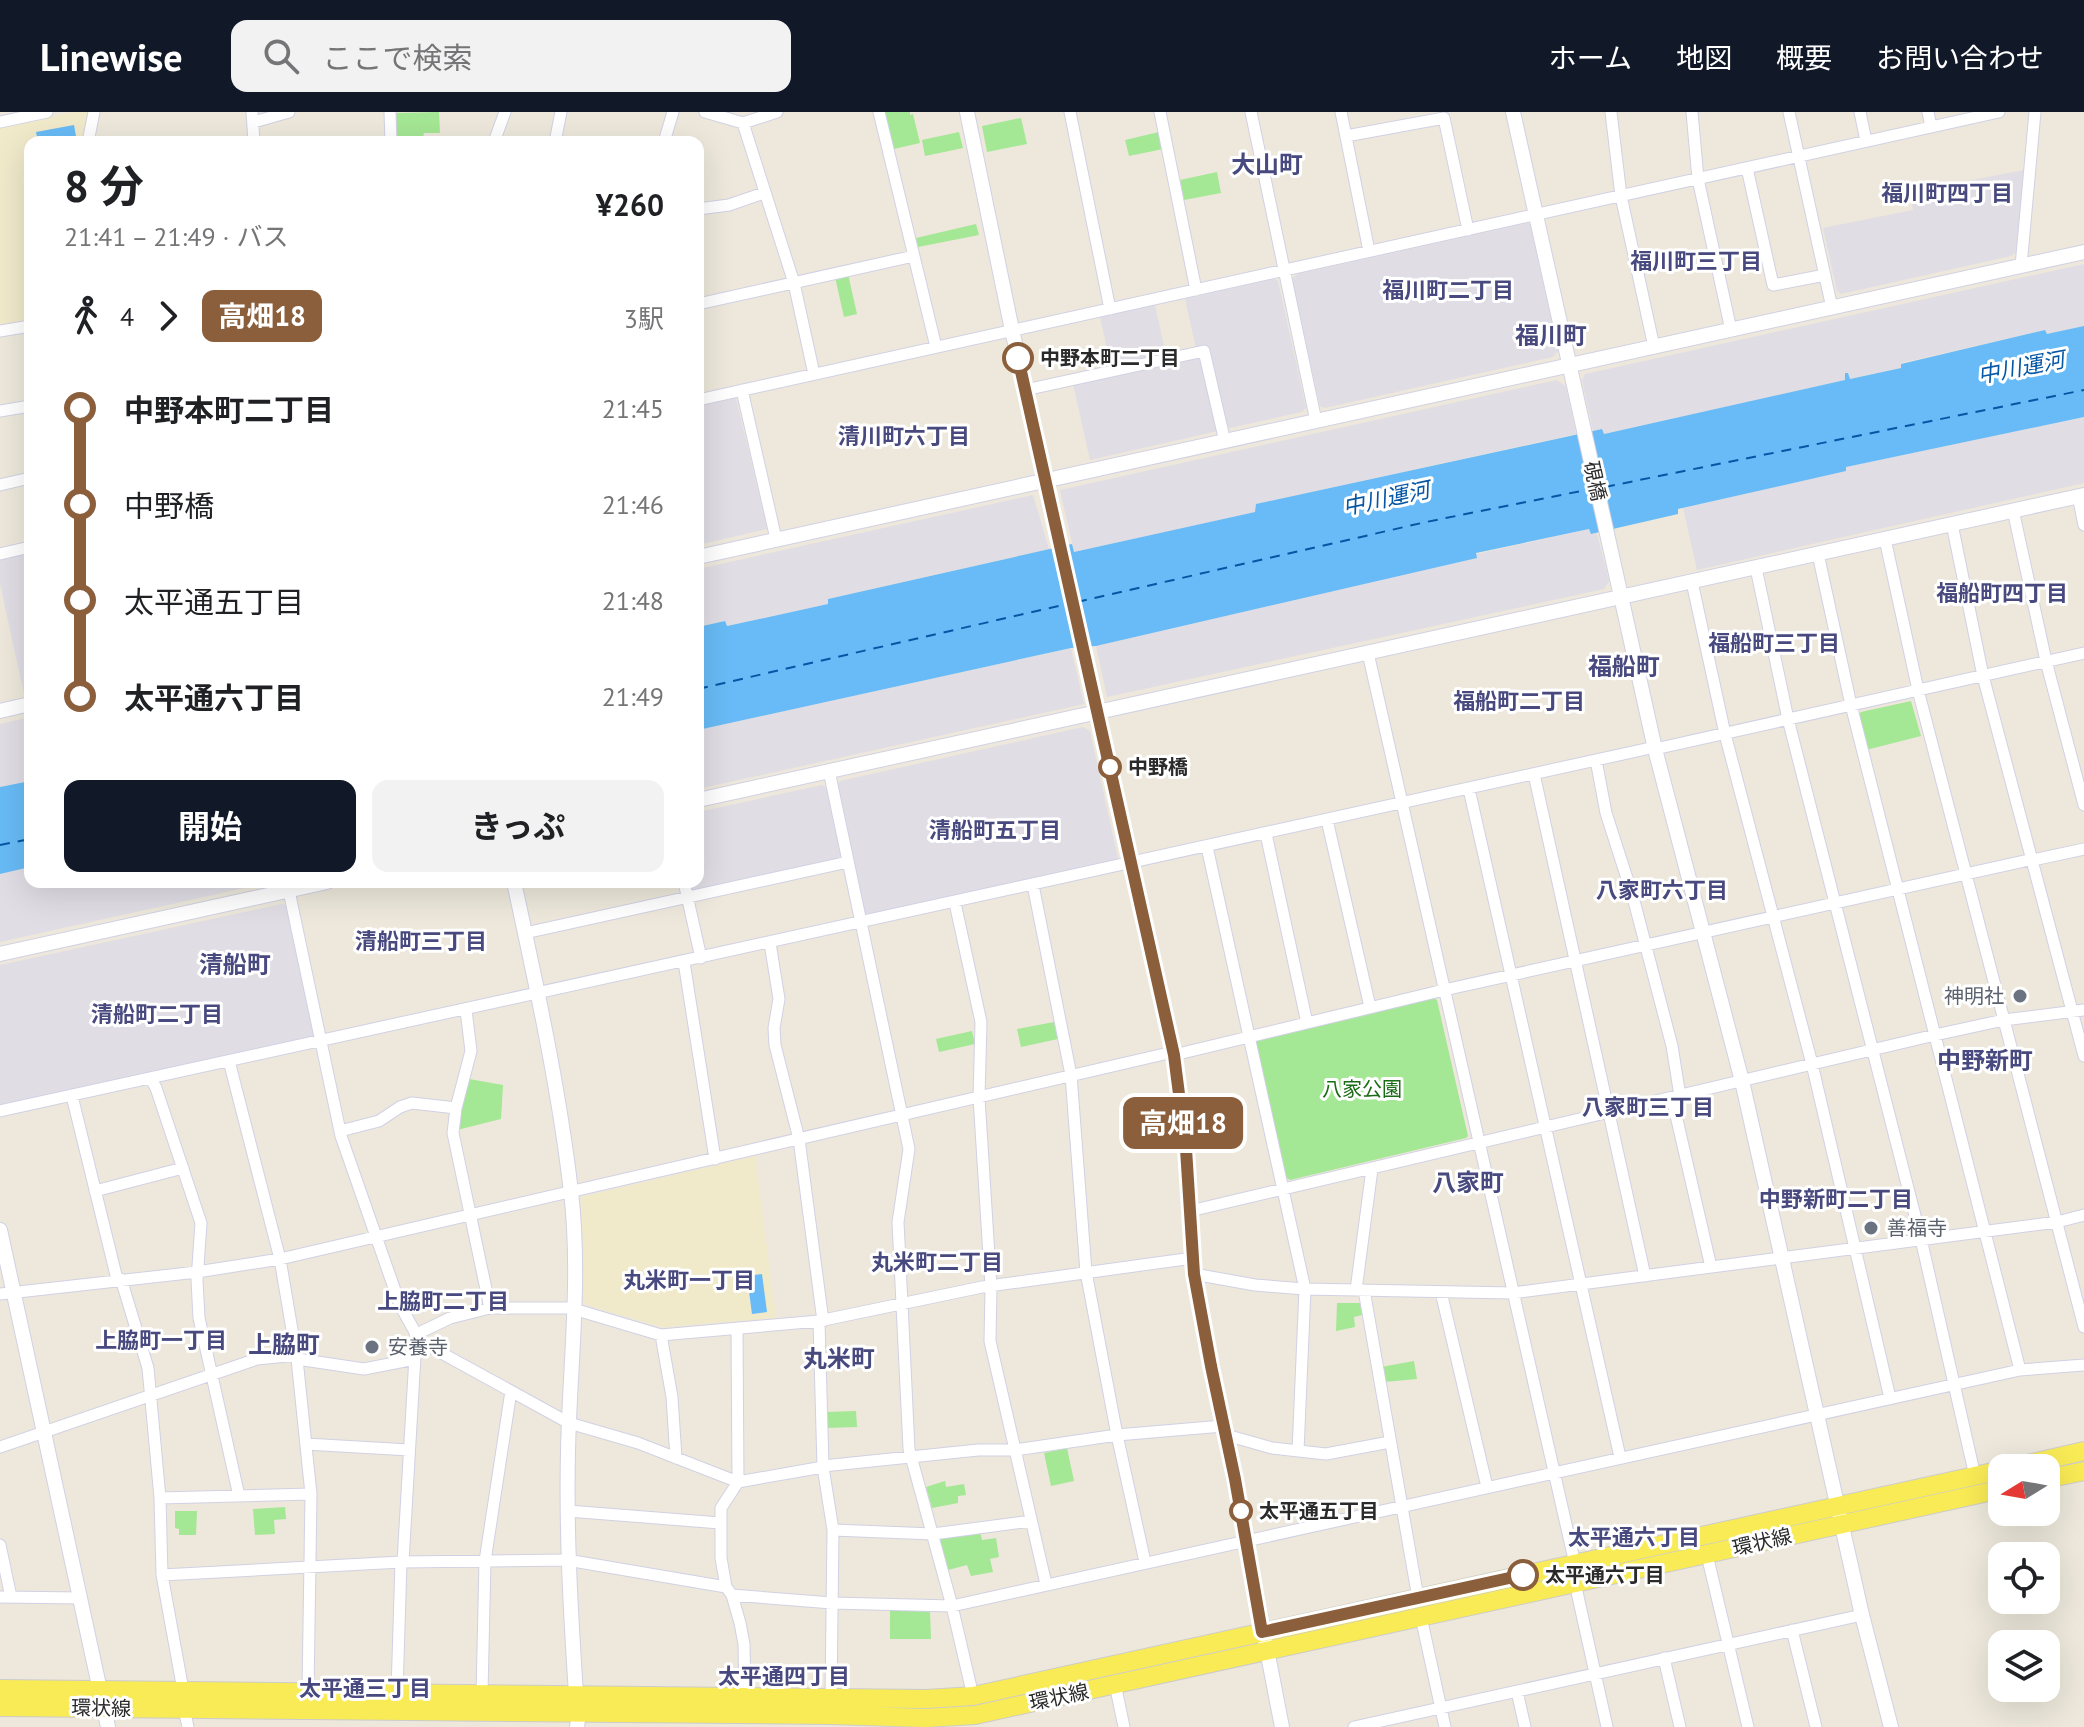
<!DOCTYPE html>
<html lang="ja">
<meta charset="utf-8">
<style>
body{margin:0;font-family:"PT Sans","Noto Sans JP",sans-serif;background:#f2f2f2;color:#202124;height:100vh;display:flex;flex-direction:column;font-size:30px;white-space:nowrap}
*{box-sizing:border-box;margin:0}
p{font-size:26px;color:#757577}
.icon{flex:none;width:44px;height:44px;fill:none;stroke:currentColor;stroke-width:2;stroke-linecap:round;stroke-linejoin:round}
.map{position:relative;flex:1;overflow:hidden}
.drawer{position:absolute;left:24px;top:24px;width:680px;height:752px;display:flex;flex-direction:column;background:#fff;border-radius:16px;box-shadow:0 8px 32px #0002}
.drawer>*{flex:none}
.badge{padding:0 16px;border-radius:12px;font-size:28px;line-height:52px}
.needle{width:52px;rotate:259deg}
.buttons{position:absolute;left:1988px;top:1342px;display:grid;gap:16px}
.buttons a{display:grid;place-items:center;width:72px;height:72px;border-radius:16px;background:#fff;box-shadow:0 8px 32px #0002;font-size:40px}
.map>.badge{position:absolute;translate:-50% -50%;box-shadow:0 0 0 4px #fff}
.legs{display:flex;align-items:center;gap:12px;height:88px;padding:0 40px;font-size:26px}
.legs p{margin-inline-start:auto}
.head{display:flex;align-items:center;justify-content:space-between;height:136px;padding:0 40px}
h1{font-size:44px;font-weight:700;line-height:60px}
.cta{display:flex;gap:16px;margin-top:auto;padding:16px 40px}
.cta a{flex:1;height:92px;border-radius:16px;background:#111827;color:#fff;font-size:32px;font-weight:700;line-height:92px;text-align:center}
.cta a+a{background:#f2f2f2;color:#202124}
ul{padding:0 40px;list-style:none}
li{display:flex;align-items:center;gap:28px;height:96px;font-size:30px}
li i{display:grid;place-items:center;width:12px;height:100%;margin:0 10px;background:currentColor}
li i::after{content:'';width:20px;height:20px;margin:-10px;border:6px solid;border-radius:50%;background:#fff}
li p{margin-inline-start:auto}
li:first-child i{background:linear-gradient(#0000 50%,currentColor 0)}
li:last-child i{background:linear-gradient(currentColor 50%,#0000 0)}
header{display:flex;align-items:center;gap:48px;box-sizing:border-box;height:112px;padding:0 40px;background:#111827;color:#fff}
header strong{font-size:38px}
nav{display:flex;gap:44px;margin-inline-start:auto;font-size:28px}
.search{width:560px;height:72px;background:#f2f2f2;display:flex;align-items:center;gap:20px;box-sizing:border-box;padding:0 28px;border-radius:16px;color:#757577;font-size:30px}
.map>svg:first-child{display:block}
</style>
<header>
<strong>Linewise</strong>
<div class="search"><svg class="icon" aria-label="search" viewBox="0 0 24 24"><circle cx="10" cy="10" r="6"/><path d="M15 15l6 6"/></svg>ここで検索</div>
<nav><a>ホーム</a><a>地図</a><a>概要</a><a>お問い合わせ</a></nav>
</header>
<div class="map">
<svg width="2084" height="1615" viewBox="0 0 2084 1615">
<rect width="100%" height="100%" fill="#ede8db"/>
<path fill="#e0dde5" d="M2024,58L2016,141L2011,144L1841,182L1837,179L1823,116L1913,98L1910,80Z
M1527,111L1530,112L1558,239L1553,245L1325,296L1320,294L1292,167L1298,162Z
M2084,152V214L2047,223L2045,218L1901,251V256L1849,267L1848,261H1845L1846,268L1603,322L1602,317L1593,319L1582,268L1585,262Z
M1274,167L1278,169L1306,296L1302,300L1230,316L1226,313L1208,234L1196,237L1185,187Z
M1155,193L1166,243L1111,255L1100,205Z
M1201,244L1218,319L1090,348L1073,272Z
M1557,268L1566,275L1576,322L1256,392V400L1074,440L1060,378Z
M736,286L767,417L698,433V294Z
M2084,305V371L1697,458L1683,396L1845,359V355Z
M1033,383L1049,437L828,487L829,492L726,514L725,509L698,515V457Z
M1589,417L1591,422L1597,421L1609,469L1604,477L1107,585L1096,534L1476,446V442Z
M30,441V580L24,582L0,472V447Z
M1071,536L1084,592L698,677V618Z
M30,605V669L0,675V612Z
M1083,615L1090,619L1118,746L1116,749L869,803L862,799L836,674L840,669Z
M822,673L827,676L842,743L838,748L690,779L688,770H698V700Z
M30,755V770H272L0,830V762Z
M282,792L287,794L315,922L311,926L0,994V853Z"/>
<path fill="#f0e9ca" d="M73,0H90L84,30H30V208L0,213V16Z
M755,1044L776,1206L661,1215L591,1194L584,1190L581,1085Z"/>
<path fill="#a4e794" d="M439,0L440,21H424L422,30H397L396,1Z
M885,0H910V3L913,2L920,31L894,37Z
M1021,6L1027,32L987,40L982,14Z
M959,20L963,36L925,44L922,28Z
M1159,20L1163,37L1129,44L1125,28Z
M1217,60L1221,81L1184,88L1180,68Z
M976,112L979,123L918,135L916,126Z
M848,162L857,202L844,205L835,165Z
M1911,589L1921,624L1866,638L1858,604L1861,600Z
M1434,886L1437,888L1468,1024L1466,1026L1290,1068L1285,1065L1254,928Z
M1054,910L1058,927L1021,935L1017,917Z
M972,919L975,932L939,940L936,927Z
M469,967L503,973L501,1007L457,1018Z
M1337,1191H1360L1362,1203L1354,1205L1355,1215L1336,1219Z
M1414,1249L1417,1267L1384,1270L1381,1255Z
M856,1299L857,1315L826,1316V1300Z
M1067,1336L1074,1369L1051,1374L1044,1341Z
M945,1369L946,1375L964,1372L966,1383L958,1384V1391L932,1396L926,1375Z
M285,1395L286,1407L274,1408L275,1422L255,1423L253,1397Z
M175,1399H197L196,1423H179V1417L175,1416Z
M980,1419L982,1428L996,1426L999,1445L990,1447L993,1460L971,1464L967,1453L948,1458L940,1427L942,1423Z
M890,1498L930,1499L931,1527H890Z"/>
<path fill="#68bbf6" d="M74,13L77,30H38L36,20Z
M2084,214V305L1846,355V359L1678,397V402L1591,422L1589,417L1476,441L1477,446L1096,534L1071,536L698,618V515L725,509L727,514L828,492V487L1072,432L1074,440L1255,400L1256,392L1602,317L1604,322L1845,268V261H1848L1850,267L1901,256V252L2045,218L2047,222Z
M30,669V755L0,762V675Z
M762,1162L767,1200L752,1202L747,1164Z"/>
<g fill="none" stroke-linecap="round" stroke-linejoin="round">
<path stroke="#0556a4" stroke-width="2" stroke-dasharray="10 8" stroke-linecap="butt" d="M1605,375L2084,278
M1077,490L1426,410L1591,377
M698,577L1067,492
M0,733L30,727"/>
<g stroke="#d1d1e4" stroke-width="13">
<path id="minor" d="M252,0L254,30
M390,0L391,30
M705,0L743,11L777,0
M879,0L936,235
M1070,0L1110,197
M1160,0L1196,178
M1251,0L1316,309
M1341,0L1369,139
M1611,0L1621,84L1654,235
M1692,0L1698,67L1731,218
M1789,0L1832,196
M1860,0L1866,29
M1928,0L1931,15
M0,10L47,0
M254,10L289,0
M743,11L794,171L814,262
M1346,24L1444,6L1468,118
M88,30L94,0
M494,30L505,0
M555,30L561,0
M664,30L673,0
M1747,56L1773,173L1825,163
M698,97L729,93L764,81
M2021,154L2035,0
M698,192L914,144
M0,219L30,214
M742,278L776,427
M1025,278L1204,239L1225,330
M698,288L1999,0
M0,299L30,294
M0,373L30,366
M2078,384L2084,413
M2013,398L2046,549L2084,693
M1952,412L1983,564L2084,944
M1885,427L1918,578L2084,1215
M0,442L30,435
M1818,442L1851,593L2020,1258
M1756,456L1788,607L1921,1127L1975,1364
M1692,470L1725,622L1812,952L1890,1286
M1368,541L1575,1452
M1655,637L2084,541
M1596,648L1606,701L1633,785L1672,934L1680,984
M829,659L909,1037L898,1110L909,1337L952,1494L973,1584
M1534,662L1645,1164
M1469,677L1620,1345
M1327,708L1370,895
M1266,722L1307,911
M1207,735L1305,1177L1298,1339
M2033,748L2084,737
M684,770L701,846
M1033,773L1071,963L1086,1160L1117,1323L1145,1450
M289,779L341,1024L400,1193L415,1220L416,1227L403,1450
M955,791L981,910L979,986L991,1175L990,1229L1046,1472
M525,821L848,750
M770,831L779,887L774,916L775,933L799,1027L823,1209
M684,850L715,1047
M466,898L471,939L456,996L453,1021L490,1196
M1174,943L1444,878L2033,747
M229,949L280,1147L297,1247L311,1382L308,1580
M151,967L156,976L201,1111L197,1168L199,1206L239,1384
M72,984L117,1167
M1672,986L1711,1155
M0,999L1655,635
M340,1019L379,1009L400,995L412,991L456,996
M95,1079L183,1056
M1190,1099L1935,923L2004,908L2084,898
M1194,1162L1255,1173L1305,1177L1512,1181L2057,1110L2084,1103
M121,1167L148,1256L160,1386L162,1463L183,1578
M1356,1178L1372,1057
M1364,1178L1418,1486
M1441,1180L1487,1375
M0,1182L197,1160L280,1147L1173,940
M819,1209L823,1355L833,1418L831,1585
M661,1223L672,1285L676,1346
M416,1227L423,1219L450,1206L490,1196H570L661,1223L819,1209L982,1175L1193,1146
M416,1227L569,1311L638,1331L738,1370L737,1216
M297,1247L364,1257L415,1247
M1226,1323L1272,1336L1326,1342L1390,1330
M306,1332L409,1338
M0,1335L257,1247L297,1243
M823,1354L978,1338H1015L1117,1323L1223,1314
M160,1386L311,1382
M568,1399L720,1411
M833,1418L933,1422L1031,1409
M0,1433L11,1485
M1707,1443L1748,1615
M162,1463L401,1450L567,1448L726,1475
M1575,1471L1607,1615
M732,1483L832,1491L952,1494L2020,1258L2084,1253
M0,1485L81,1486
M1421,1505L1445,1615
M1792,1518L1816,1615
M1664,1546L1680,1615
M1115,1572L1124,1615
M1517,1579L1525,1615
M397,1580L401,1450
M482,1581L485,1449L511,1279
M745,1583L744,1532L740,1511L732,1483L726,1475L721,1446V1396L738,1370L823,1355
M184,1597L188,1615
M1354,1615L1862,1503"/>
</g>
<g stroke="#d1d1e4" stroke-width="16">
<path id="tertiary" d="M967,0L1012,218L1174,943L1186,1037L1194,1162L1282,1615
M1513,0L1655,637L1742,969L1862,1503L1891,1615
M698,445L2084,140
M0,599L30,592
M698,688L2084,383
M514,770C536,872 559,976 571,1080C580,1157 572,1233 569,1309C565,1400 570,1491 576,1582L579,1600L577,1615
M0,842L327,770
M0,1118L108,1615"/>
</g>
<g stroke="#ccc" stroke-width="20">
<path id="primary" d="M2010,1356L2084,1339
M2046,1367L2084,1359
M0,1577L926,1587L973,1584L2002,1358
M0,1595L830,1603L925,1606L975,1603L2002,1377"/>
</g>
<use href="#minor" stroke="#fff" stroke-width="11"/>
<use href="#tertiary" stroke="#fff" stroke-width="14"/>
<use href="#primary" stroke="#f9eb55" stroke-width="18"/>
</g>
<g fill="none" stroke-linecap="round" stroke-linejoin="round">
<g stroke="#fff" stroke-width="18">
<path id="line-1" d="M1018,246L1174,943L1186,1037L1194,1162L1211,1254L1235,1367L1262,1520L1523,1463"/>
</g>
<use href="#line-1" stroke="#8b5e3c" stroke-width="12"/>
</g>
<g fill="#fff" stroke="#8b5e3c" stroke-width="4">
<circle cx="1018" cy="246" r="14"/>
<circle cx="1110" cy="655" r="10"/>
<circle cx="1241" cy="1399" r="10"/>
<circle cx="1523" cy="1463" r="14"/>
</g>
<g fill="#6b7280" stroke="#fff" stroke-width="3">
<circle cx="2020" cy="884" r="8"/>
<circle cx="1871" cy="1116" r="8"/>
<circle cx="372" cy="1235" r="8"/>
</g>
<g text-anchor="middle" stroke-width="6" stroke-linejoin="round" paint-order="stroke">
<g font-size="20" font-weight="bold" fill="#2a2a2a" stroke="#fff" text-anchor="start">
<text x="1040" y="253">中野本町二丁目</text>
<text x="1128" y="662">中野橋</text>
<text x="1259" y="1406">太平通五丁目</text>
<text x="1545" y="1470">太平通六丁目</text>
</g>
<g font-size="20" fill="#2a2a2a" stroke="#fff">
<text transform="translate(1595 369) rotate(78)" y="7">硯橋</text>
<text transform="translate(1762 1430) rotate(-13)" y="7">環状線</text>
<text transform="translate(1059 1585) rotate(-12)" y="7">環状線</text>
<text transform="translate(101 1596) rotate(1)" y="7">環状線</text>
</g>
<g font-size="20" fill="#5b616d" stroke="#fff" text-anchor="start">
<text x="2004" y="891" text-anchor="end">神明社</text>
<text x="1887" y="1123">善福寺</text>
<text x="388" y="1242">安養寺</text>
</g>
<g font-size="20" fill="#1b6c16" stroke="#fff">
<text x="1362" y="984">八家公園</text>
</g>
<g font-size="22" font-weight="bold" fill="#48497e" stroke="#fff">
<text x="1947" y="89">福川町四丁目</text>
<text x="1696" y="157">福川町三丁目</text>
<text x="1448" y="186">福川町二丁目</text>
<text x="904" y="332">清川町六丁目</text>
<text x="2002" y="489">福船町四丁目</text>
<text x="1774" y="539">福船町三丁目</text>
<text x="1519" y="597">福船町二丁目</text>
<text x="995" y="726">清船町五丁目</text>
<text x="1662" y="786">八家町六丁目</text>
<text x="421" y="837">清船町三丁目</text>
<text x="157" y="910">清船町二丁目</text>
<text x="1648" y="1003">八家町三丁目</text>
<text x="1836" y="1095">中野新町二丁目</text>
<text x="937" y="1158">丸米町二丁目</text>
<text x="689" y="1176">丸米町一丁目</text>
<text x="443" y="1197">上脇町二丁目</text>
<text x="161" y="1236">上脇町一丁目</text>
<text x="1634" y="1433">太平通六丁目</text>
<text x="784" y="1572">太平通四丁目</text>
<text x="365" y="1584">太平通三丁目</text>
</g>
<g font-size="22" font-style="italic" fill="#0556a4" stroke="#fff">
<text transform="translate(2021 255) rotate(-11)" y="8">中川運河</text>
<text transform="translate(1386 386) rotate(-12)" y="8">中川運河</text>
</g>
<g font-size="24" font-weight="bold" fill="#48497e" stroke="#fff">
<text x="1267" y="61">大山町</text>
<text x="1551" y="232">福川町</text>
<text x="1624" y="563">福船町</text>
<text x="235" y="861">清船町</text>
<text x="1985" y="957">中野新町</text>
<text x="1468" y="1079">八家町</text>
<text x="284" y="1241">上脇町</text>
<text x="839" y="1255">丸米町</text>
</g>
</g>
</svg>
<div class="buttons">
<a><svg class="needle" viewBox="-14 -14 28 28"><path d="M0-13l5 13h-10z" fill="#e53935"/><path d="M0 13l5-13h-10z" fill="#757577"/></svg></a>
<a><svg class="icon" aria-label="locate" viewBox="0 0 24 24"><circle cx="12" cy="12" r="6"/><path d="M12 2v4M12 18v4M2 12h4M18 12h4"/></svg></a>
<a><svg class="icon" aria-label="layers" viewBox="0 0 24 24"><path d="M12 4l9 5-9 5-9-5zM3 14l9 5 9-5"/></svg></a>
</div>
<b class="badge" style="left:1183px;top:1011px;background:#8b5e3c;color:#fff">高畑18</b>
<section class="drawer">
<div class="head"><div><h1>8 分</h1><p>21:41 – 21:49 · バス</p></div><b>¥260</b></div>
<div class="legs"><svg class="icon" aria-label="walk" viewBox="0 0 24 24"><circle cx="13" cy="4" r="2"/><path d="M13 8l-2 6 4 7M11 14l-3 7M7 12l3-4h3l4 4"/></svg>4<svg class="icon" aria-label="forward" viewBox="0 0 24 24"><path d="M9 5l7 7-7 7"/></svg><b class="badge" style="background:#8b5e3c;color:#fff">高畑18</b><p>3駅</p></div>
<ul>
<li><i style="color:#8b5e3c"></i><b>中野本町二丁目</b><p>21:45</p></li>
<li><i style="color:#8b5e3c"></i><span>中野橋</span><p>21:46</p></li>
<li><i style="color:#8b5e3c"></i><span>太平通五丁目</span><p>21:48</p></li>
<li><i style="color:#8b5e3c"></i><b>太平通六丁目</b><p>21:49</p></li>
</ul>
<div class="cta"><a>開始</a><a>きっぷ</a></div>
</section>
</div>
